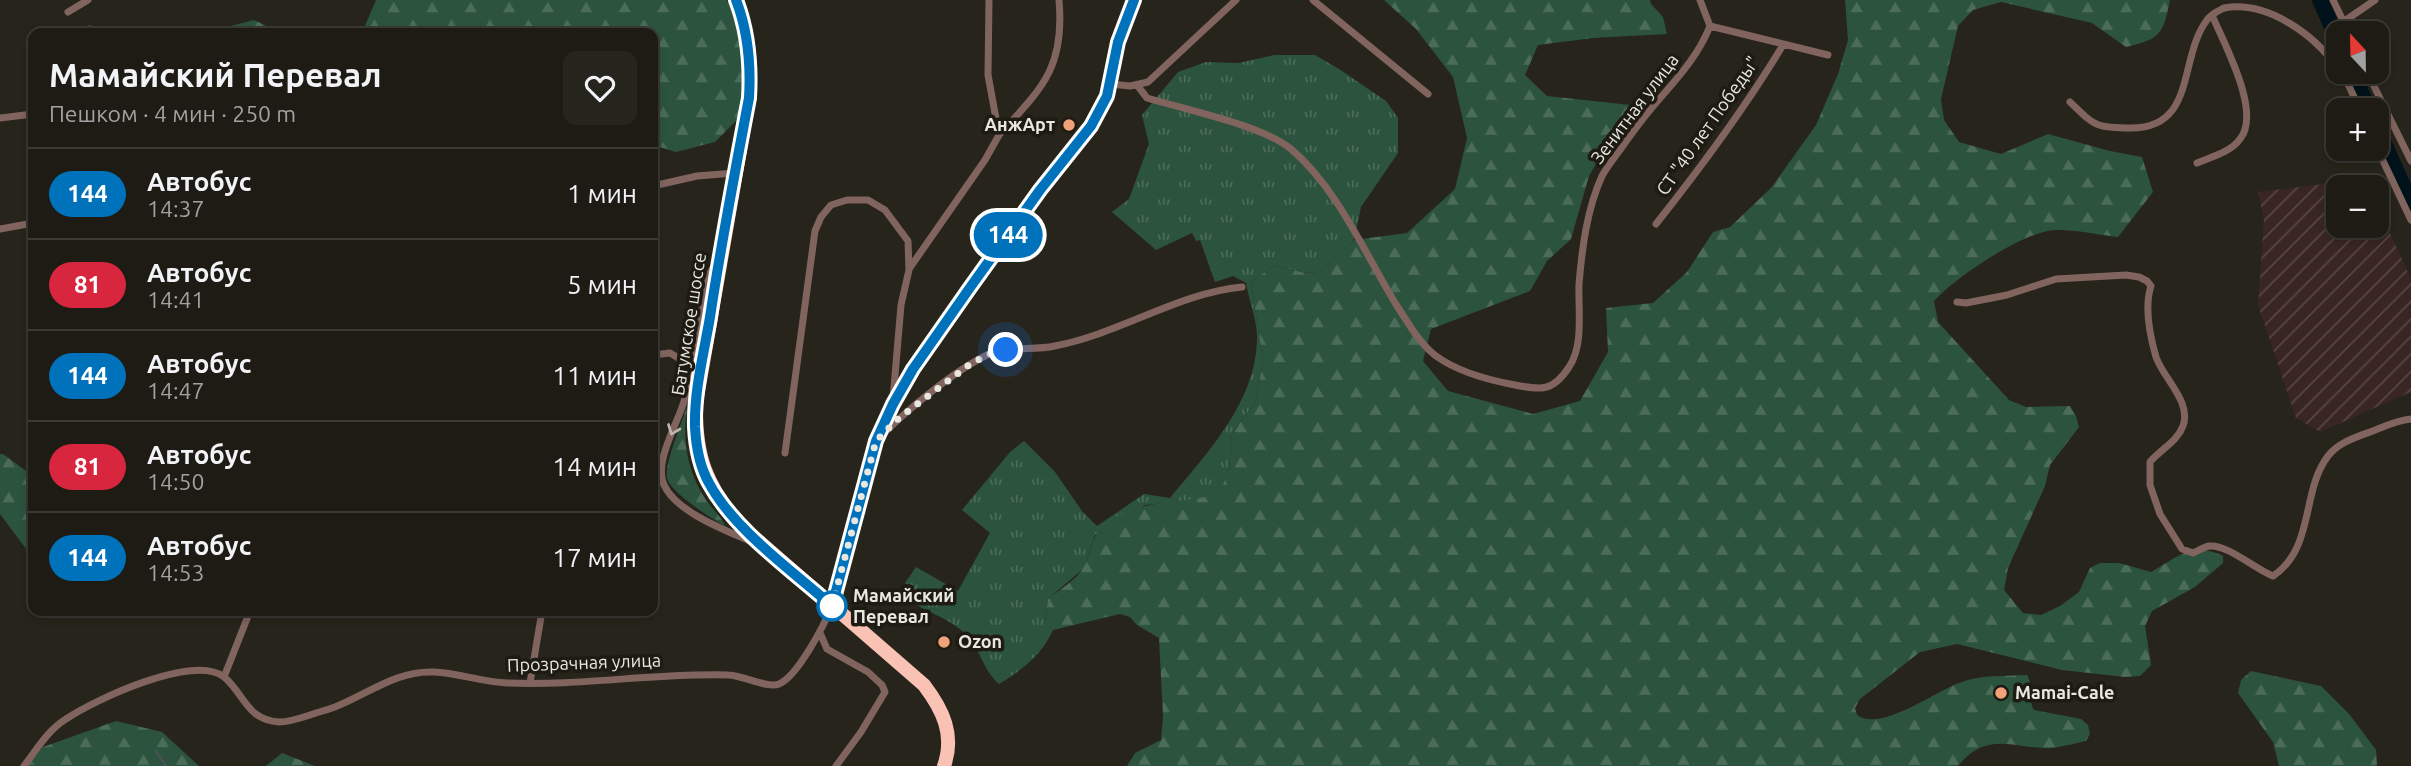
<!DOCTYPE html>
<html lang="ru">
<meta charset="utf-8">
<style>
body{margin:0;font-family:Ubuntu,sans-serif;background:#25241d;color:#f1f3f6;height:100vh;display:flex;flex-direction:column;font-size:26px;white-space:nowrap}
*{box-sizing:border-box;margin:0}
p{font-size:23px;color:#a0a1a0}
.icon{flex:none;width:38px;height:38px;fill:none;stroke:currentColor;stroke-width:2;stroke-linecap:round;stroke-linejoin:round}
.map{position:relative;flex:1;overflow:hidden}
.drawer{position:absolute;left:28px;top:28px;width:630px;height:588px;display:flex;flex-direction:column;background:#1d1b14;border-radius:14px;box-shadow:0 4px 10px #0003,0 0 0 2px #3b3934}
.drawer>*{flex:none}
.badge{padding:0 14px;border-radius:23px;font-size:24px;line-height:46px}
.needle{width:46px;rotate:338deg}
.tools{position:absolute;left:2326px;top:21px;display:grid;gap:14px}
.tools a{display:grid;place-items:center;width:63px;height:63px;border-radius:14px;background:#1d1b14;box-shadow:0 4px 10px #0003,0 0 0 2px #3b3934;font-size:35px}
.you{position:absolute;width:35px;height:35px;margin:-18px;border:5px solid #fff;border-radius:50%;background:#1a73e8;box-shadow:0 0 0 10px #1a73e833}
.map>.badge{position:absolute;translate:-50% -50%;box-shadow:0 0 0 4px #fff}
.round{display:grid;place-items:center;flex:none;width:74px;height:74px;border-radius:14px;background:#25241d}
.headline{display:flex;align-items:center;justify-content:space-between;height:119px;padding:0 21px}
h1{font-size:33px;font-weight:700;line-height:52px}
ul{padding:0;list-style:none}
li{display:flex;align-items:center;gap:21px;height:91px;padding:0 21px;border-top:2px solid #3b3934}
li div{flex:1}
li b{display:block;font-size:26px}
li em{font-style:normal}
li .badge{min-width:77px;font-weight:700;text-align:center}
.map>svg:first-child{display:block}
</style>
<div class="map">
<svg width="2411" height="766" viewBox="0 0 2411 766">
<defs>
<pattern id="industrial-furrows" width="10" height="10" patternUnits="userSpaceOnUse" patternTransform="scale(1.75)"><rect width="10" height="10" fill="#392623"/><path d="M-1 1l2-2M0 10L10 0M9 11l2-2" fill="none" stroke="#564643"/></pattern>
<pattern id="grass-tufts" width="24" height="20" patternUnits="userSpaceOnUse" patternTransform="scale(1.75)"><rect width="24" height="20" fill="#2c533d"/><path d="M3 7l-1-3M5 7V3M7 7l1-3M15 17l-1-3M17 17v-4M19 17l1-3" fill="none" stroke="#4b6c59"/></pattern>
<pattern id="forest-firs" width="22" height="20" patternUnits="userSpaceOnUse" patternTransform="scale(1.75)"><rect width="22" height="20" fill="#2c533d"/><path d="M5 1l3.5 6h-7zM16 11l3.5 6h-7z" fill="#4b6c59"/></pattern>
</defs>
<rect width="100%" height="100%" fill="#27241b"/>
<path fill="url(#industrial-furrows)" d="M2365,179L2369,187H2338V226H2376L2377,204L2411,279V392L2320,432L2296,418L2258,305L2264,219L2258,192Z"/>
<path fill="url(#grass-tufts)" d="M1274,55H1315L1339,69L1386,101L1398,118V153L1361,207L1354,240L1328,265L1317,272L1306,273L1273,266L1251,282L1263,362L1255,403L1232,433L1229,468L1220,494L1200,500L1145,505L1095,535L1084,568L1048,599L1045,621L1053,630C1042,655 1022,670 999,684C985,672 982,656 972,642C959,622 931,614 911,602L905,583L916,567L958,591L990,533L962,510L1010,452L1024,441L1055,472L1082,511L1097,526L1144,494L1170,498C1207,453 1255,403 1257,341C1258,322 1249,301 1246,283L1233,276L1215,282L1200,240L1196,241L1192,233L1156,250L1112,212L1129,199L1149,144L1142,115L1178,72L1206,62L1239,63Z"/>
<path fill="url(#forest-firs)" d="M376,0H727L734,14L745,66L739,118L715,142L676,152L653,145V33H362Z
M1384,0H1650L1651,4L1663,17L1667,34L1593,38L1538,45L1525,75L1547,96L1630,105L1589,176L1571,239L1547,261L1530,291L1431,329L1423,361L1448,391L1533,414L1580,401L1608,352L1606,308L1653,303L1687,272L1713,232L1730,227L1771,188L1816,125L1838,74L1848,40L1845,0H2170C2163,34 2161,39 2126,47L2092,23L2001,2L1973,10L1958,26L1941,99L1944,120L1959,142L2001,154L2048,134L2110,151L2142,157L2153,192L2118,237C2100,235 2063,227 2048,231C2016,237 1956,277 1934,301L1938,322L2009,400L2026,407L2070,406L2076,416L2079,427L2050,465L2045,486L2008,568L2004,590L2023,613L2041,615L2060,606L2079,592L2090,568L2100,563H2119L2151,572C2178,557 2192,541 2223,556V563L2195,587L2152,611L2145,626L2151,665L2140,676L2125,677L2062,670L1957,644L1920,652L1860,699L1855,708L1857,715C1884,734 1942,684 1972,679C1990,675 2009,676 2027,675C2034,686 2027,699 2034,710L2081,719L2088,725L2090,734L2086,741C2072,744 2056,749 2043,748C2007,746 1985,733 1958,766H1127L1135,753L1161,740L1163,716L1159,638L1137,625L1130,617L1120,614L1053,630L1045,622L1048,599C1059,590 1078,579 1084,566C1091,554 1091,538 1102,527C1134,497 1181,506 1220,493L1229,468L1232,433L1255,403L1263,362L1251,282L1273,266L1306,273L1317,272L1328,265L1354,240L1407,233L1455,189L1467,138L1453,77L1416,29Z
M254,20L281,33H203H204Z
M90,25L111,33H68L69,30Z
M688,404C681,438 687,471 706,500C712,509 722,517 725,526C712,519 670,492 667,478C664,465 683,419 688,404Z
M0,454H3L33,476V558L0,514Z
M2251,671L2321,686L2350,715L2376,750L2377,766H2279L2273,742L2238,693L2241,680Z
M116,721L162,732L199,766H27L43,747Z
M282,753L315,766H266Z"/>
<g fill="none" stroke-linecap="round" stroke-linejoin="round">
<path stroke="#465256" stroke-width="2.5" d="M156,751L166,766"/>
<path stroke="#00121b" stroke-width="16" d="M2320,0L2338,40
M2352,72L2369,110
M2376,126L2411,203"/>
<path stroke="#81645e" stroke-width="7" d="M1313,0L1428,94
M1700,0L1710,26
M2333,0L2349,33
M68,12L88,0
M2343,22L2375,0
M1710,26L1828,55
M2340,72L2349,86L2360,110
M2367,72L2411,161
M1110,84L1130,86L1148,82L1236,0
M1137,85L1147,98C1184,109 1264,126 1291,149C1338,189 1365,254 1397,306C1409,324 1419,343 1436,356C1458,372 1488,380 1515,385C1541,390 1553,392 1569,367C1584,345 1578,310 1579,284C1582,248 1587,209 1602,176C1607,167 1614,158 1620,150C1627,140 1634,130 1642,120C1666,89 1695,64 1710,26
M2070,102C2095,126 2095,128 2131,128C2197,128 2178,58 2207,20C2211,14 2218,11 2224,8C2268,0 2316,36 2338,69
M0,118L33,114
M999,135C1042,88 1065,68 1059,0
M2376,146L2411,220
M2197,163C2211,157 2231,152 2240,139C2262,112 2224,44 2212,15
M653,186L697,176L735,173
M1656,224C1702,166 1745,108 1783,45
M0,229L33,223
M718,268H713L710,273C703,302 696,332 690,361C688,374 689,386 685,398C679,422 653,461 664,485C676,512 725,530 752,542
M909,269L985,160L999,135L988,75L989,0
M1957,302L1966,303L2007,295L2056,279L2126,275L2139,277L2147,281L2151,286C2144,307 2150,336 2156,357C2163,378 2192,402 2183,426C2177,442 2161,449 2150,462V485L2160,514L2182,549L2193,553C2198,551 2204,547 2209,546C2227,544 2255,569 2273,576C2315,548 2301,491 2328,456C2338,443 2356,437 2370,432C2383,427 2397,420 2411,419
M653,355L670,353L690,365
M881,436C907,410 954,371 987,355C1008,345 1032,351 1055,346C1119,334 1178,293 1242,287
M785,453L815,231L821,217L831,205L847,200H868L885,210L908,241L909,270L901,305L893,399
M820,633L827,649L868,672L882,685L885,692L861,732L836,766
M224,677L250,611
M530,683L542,611
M24,766C37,749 48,730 66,719C94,700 194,653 224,677C244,693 246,720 279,722C289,722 301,718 310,715C318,712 327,710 335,707C368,694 397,670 434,672C458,673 482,682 507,683C581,686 654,673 728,675C742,675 768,689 779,684C798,676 824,625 832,606"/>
<path stroke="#b6887e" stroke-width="10" d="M832,606L876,441L893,404L913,369L969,289L1040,190L1091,126L1107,96L1118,42L1134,0"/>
<path stroke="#fac2b5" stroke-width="14" d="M736,0C749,31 751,64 749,98L696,403C695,457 706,486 741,526L924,685C943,710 955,735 944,766"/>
</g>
<defs><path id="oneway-chevron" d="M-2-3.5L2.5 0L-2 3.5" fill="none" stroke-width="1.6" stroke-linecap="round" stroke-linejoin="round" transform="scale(1.75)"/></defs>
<use stroke="#bfb3ad" href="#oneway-chevron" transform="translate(673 430) rotate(111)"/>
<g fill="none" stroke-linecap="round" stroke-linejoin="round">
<g stroke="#fff" stroke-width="16">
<path id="line" d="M736,0C748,31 751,64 749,98C735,171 721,244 710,317C704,353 694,390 695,427C696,446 700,467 709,483C734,530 793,571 832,606L876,441L893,404L913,369L969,289L1040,190L1091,126L1107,96L1118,42L1134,0"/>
</g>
<use href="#line" stroke="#0072bc" stroke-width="10"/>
<path stroke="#e9e7e1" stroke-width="7" stroke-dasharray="0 12.6" d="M832,606L876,441L899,418L969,365L989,354L1006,350"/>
</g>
<g fill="#f0a279" stroke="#1e1b12" stroke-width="2.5">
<circle cx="1069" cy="125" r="7"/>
<circle cx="944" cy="642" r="7"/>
<circle cx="2001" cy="693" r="7"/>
</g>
<circle fill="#fff" stroke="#0072bc" stroke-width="3.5" cx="832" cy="606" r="14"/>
<g text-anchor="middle" stroke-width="7" stroke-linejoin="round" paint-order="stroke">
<g font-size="18" fill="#e9e7e1" stroke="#1e1b12">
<text transform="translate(1635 109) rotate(-53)" y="6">Зенитная улица</text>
<text transform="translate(1708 126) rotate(-55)" y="6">СТ "40 лет Победы"</text>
<text transform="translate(689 324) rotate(-81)" y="6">Батумское шоссе</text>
<text transform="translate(584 663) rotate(-2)" y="6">Прозрачная улица</text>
</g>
<g font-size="18" font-weight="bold" fill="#e9e7e1" stroke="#1e1b12" text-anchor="start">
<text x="1055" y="131" text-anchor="end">АнжАрт</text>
<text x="958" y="648">Ozon</text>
<text x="2015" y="699">Mamai-Cale</text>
</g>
<g font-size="18" font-weight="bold" fill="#e9e7e1" stroke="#1e1b12" text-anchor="start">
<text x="853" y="602">Мамайский<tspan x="853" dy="21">Перевал</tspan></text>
</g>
</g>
</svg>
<div class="tools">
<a><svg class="needle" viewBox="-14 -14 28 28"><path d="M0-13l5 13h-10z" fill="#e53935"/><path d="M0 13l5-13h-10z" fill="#a0a1a0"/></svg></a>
<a>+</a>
<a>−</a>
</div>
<div class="you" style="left:1006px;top:350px"></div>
<b class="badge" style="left:1008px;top:235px;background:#0072bc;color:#fff">144</b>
<section class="drawer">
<div class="headline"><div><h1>Мамайский Перевал</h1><p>Пешком · 4 мин · 250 m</p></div><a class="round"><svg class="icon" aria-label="heart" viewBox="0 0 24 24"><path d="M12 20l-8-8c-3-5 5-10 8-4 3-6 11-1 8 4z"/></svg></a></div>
<ul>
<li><span class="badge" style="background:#0072bc;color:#fff">144</span><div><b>Автобус</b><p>14:37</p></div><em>1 мин</em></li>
<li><span class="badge" style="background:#d7263d;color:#fff">81</span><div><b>Автобус</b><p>14:41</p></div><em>5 мин</em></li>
<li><span class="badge" style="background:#0072bc;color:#fff">144</span><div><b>Автобус</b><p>14:47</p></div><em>11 мин</em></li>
<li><span class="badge" style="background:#d7263d;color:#fff">81</span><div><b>Автобус</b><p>14:50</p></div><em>14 мин</em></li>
<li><span class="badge" style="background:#0072bc;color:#fff">144</span><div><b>Автобус</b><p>14:53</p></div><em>17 мин</em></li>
</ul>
</section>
</div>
